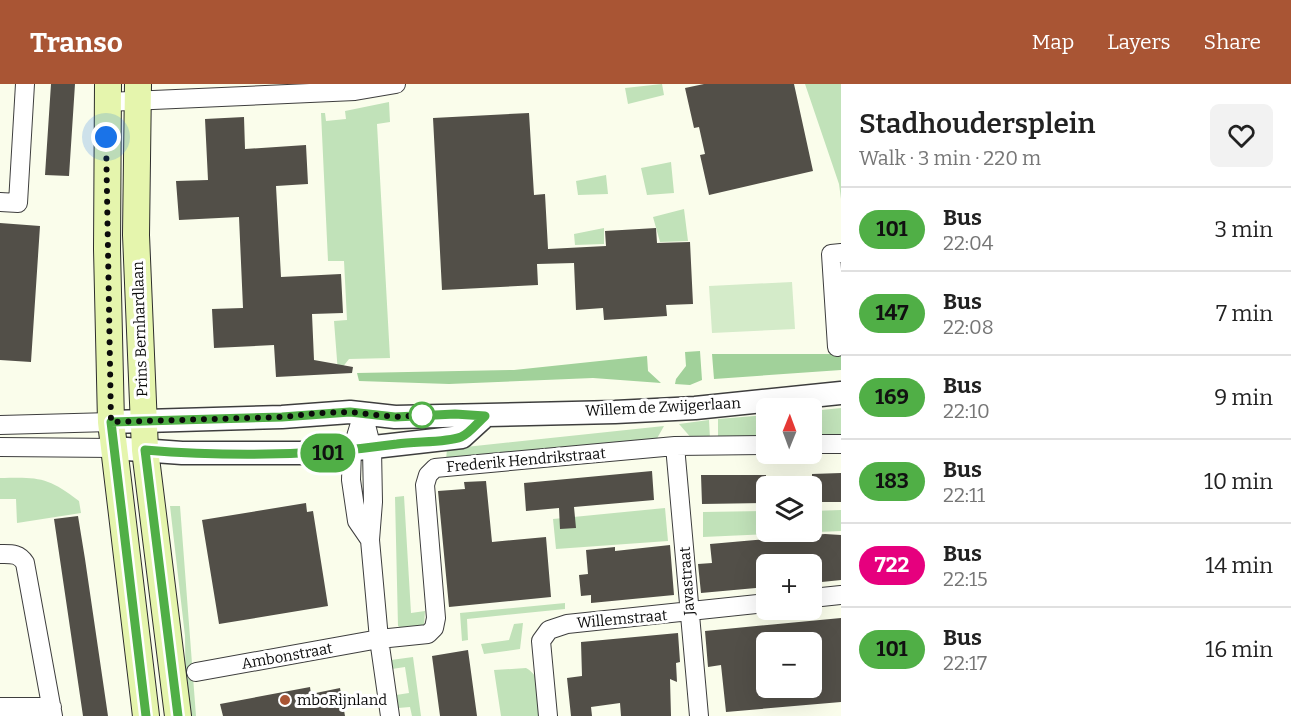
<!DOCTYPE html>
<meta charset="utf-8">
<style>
body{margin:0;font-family:Bitter,serif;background:#f2f2f2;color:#222;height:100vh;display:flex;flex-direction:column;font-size:22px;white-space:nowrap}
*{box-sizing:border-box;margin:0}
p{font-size:20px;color:#767676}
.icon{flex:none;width:33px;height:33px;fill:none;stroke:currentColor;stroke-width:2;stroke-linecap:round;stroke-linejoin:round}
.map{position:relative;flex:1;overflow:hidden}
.panel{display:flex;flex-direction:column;background:#fff;width:450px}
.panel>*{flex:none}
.badge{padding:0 12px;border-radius:20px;font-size:21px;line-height:39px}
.needle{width:39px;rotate:1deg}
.tools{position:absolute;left:756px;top:314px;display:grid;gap:12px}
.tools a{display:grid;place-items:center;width:66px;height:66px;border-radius:9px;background:#fff;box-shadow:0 6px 24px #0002;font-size:30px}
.you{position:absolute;width:30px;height:30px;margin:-15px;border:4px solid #fff;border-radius:50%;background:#1a73e8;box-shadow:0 0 0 9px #1a73e833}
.map>.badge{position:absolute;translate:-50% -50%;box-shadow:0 0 0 3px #fff}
.round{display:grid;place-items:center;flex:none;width:63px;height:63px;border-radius:9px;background:#f2f2f2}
.headline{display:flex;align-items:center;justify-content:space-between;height:102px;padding:0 18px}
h1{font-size:28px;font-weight:600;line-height:45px}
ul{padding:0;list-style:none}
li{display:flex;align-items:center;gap:18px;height:84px;padding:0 18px;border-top:2px solid #e0e0e0}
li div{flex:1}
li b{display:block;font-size:22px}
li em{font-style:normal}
li .badge{min-width:66px;font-weight:700;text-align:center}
header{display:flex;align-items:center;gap:36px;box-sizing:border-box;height:84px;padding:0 30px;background:#a95534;color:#fff}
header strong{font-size:28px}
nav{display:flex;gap:33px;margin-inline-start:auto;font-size:21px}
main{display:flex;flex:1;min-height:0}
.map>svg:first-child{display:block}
</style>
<header>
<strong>Transo</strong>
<nav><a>Map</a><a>Layers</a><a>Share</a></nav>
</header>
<main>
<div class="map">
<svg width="841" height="632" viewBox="0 0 841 632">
<rect width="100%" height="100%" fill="#fafdeb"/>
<path fill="#c1e2b9" d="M662,0L664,11L628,20L625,4Z
M805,0H841V115L839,100Z
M389,18L390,38L377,40L390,274L349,275L338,289L334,237L347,236L344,177H328L321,29H325L326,37L346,35L345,27Z
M671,78L674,109L647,111L641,84Z
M606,91L608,110L578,111L576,97Z
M684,125L688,157L660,158L653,133Z
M604,144V160L575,161L574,150Z
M841,324V353L812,354V327Z
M766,331V354L718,355V335Z
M709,336L710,355L693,356L679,340Z
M664,342L655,358L446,376L447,365Z
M0,394C39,393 48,393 79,417L81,429L17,439L16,415H0Z
M404,412L411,529L425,527L424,542L407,547L398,542L395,413Z
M170,422H180L196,632H186L185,552Z
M665,424L668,457L556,465L553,435Z
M841,426V447L703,453V428L766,427V447H812V427Z
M565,519V525L467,535L468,556L462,557L460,529Z
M523,539L520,565L484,570L481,560L509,556L514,540Z
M413,573L421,632H412L410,623L398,624L396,611L409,609L405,583L392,585L391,576Z
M526,584C543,593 540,615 542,632H501L494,586Z"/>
<path fill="#a1d19a" d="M700,267L702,296L690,301L675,300L676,295L686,282L685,268Z
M712,270H841V286L714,295Z
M647,272L648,287L661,299L593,294L449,300L359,297L357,289L514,286Z"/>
<path fill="#d4ebc9" d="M792,198L795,245L712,249L709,202Z"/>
<path fill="#524f48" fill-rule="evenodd" d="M51,0H75L69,92L45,91Z
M704,0H794L813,87L709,111L700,71L705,70L699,43L694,44L685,4Z
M529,29L534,111L545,110L548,165L606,162L605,147L656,144L657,159L690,158L693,220L666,221L667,232L604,236L603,224L576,226L574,179L537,180L538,201L442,206L433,34Z
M244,33L245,65L306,61L308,100L276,102L281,193L341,190L343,229L312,230L314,276L353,283L352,289L276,293L274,261L214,264L212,225L243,224L239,133L179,136L176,97L208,96L205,35Z
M0,139L40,142L31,278L0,276Z
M652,387L654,416L574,423L576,444L560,445L559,424L526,427L524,399Z
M841,389V418H812V390Z
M701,391H766V419L702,420Z
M486,397L492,458L546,453L551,513L449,523L438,407L465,405L464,398Z
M306,419L307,428L313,427L328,522L219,540L202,436Z
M78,432L85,475L108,632H83L54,435Z
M825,450L841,451V496L812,499V480H766V503L701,509L698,480L712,479L710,460Z
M670,461L674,511L591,519V511L581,512L579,491L588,490L586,466L615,463V467Z
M841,534V618L726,628L721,581L708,583L705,547ZM766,558H812V603H766Z
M678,549L680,578L676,579L677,598L670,595L671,632H621L620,619L591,623L592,632H571L567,594L582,592L581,558Z
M468,566L477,632H440L432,572Z
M310,603L311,610L340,604L345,632H223L220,620Z"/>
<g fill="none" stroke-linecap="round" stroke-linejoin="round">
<g stroke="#3e3e3e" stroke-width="20">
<path id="minor" d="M107,18L355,7L396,0
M0,118L18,119L25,0
M841,169L831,170L837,263L841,262
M363,329L372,365L373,418L370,456L379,555L390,632
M363,329L352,366L351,396L357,437L370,456
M0,341L111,338
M812,360H841
M675,362L699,632
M0,363L113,364
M0,470C11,470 19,469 25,479L53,632
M812,514L841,511
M196,588L379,555L428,550L434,544L436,534L425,401L428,391L435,384L675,362L766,361
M0,623H52
M548,632L541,557L549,546L567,540L766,519"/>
</g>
<g stroke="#3e3e3e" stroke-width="25">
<path id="tertiary" d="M111,338L282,333L350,328L395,333L615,328L695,324L841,309
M113,364L182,369H321L462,353L485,332"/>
</g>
<g stroke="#2d2d2d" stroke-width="28">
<path id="secondary" d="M108,0L107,165L111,338L146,632
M138,0L136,151L145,366L178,632"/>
</g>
<use href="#minor" stroke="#fff" stroke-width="18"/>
<use href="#tertiary" stroke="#fff" stroke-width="22"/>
<use href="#secondary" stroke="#e5f5ad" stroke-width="26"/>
</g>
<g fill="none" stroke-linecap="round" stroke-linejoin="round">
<g stroke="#fff" stroke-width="14">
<path id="line" d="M146,632L111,338L282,333L350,328L395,333L455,330L485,332C478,338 469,350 461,353C446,359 414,357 397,360C313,372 229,373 145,366L178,632"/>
</g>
<use href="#line" stroke="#50af46" stroke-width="9"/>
<path stroke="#0b0b0b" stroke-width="6" stroke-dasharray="0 10.8" d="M106,53L111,338L282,333L320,329L350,328L395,333L422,331"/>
</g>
<circle fill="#fff" stroke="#50af46" stroke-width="3" cx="422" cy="331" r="12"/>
<circle fill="#a95534" stroke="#fff" stroke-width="2" cx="285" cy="616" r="6"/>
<g text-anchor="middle" stroke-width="6" stroke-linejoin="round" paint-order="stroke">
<g font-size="15" fill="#0b0b0b" stroke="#fff">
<text transform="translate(140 245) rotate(-92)" y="5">Prins Bernhardlaan</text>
<text transform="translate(663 323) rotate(-3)" y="5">Willem de Zwijgerlaan</text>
<text transform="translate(526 376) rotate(-5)" y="5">Frederik Hendrikstraat</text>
<text transform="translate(687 497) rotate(-94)" y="5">Javastraat</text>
<text transform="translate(622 535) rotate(-5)" y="5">Willemstraat</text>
<text transform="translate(287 572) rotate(-10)" y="5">Ambonstraat</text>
</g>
<g font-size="15" fill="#0b0b0b" stroke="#fff" text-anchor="start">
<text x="297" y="621">mboRijnland</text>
</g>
</g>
</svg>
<div class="tools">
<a><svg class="needle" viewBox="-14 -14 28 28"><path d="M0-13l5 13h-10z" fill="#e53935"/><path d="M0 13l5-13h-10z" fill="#767676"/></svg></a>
<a><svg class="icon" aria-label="layers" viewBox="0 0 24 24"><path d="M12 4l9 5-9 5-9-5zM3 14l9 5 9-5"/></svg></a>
<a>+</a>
<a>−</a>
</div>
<div class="you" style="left:106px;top:53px"></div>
<b class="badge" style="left:328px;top:369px;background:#50af46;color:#111">101</b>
</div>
<section class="panel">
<div class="headline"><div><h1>Stadhoudersplein</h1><p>Walk · 3 min · 220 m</p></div><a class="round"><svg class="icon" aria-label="heart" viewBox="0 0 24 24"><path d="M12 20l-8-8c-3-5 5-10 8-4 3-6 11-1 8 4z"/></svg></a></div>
<ul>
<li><span class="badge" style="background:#50af46;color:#111">101</span><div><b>Bus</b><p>22:04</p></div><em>3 min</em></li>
<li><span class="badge" style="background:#50af46;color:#111">147</span><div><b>Bus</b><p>22:08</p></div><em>7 min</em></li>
<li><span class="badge" style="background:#50af46;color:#111">169</span><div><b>Bus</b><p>22:10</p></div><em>9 min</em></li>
<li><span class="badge" style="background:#50af46;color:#111">183</span><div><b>Bus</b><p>22:11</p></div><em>10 min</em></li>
<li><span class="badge" style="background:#e6007e;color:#fff">722</span><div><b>Bus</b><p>22:15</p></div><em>14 min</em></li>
<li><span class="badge" style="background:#50af46;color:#111">101</span><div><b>Bus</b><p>22:17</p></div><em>16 min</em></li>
</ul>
</section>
</main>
